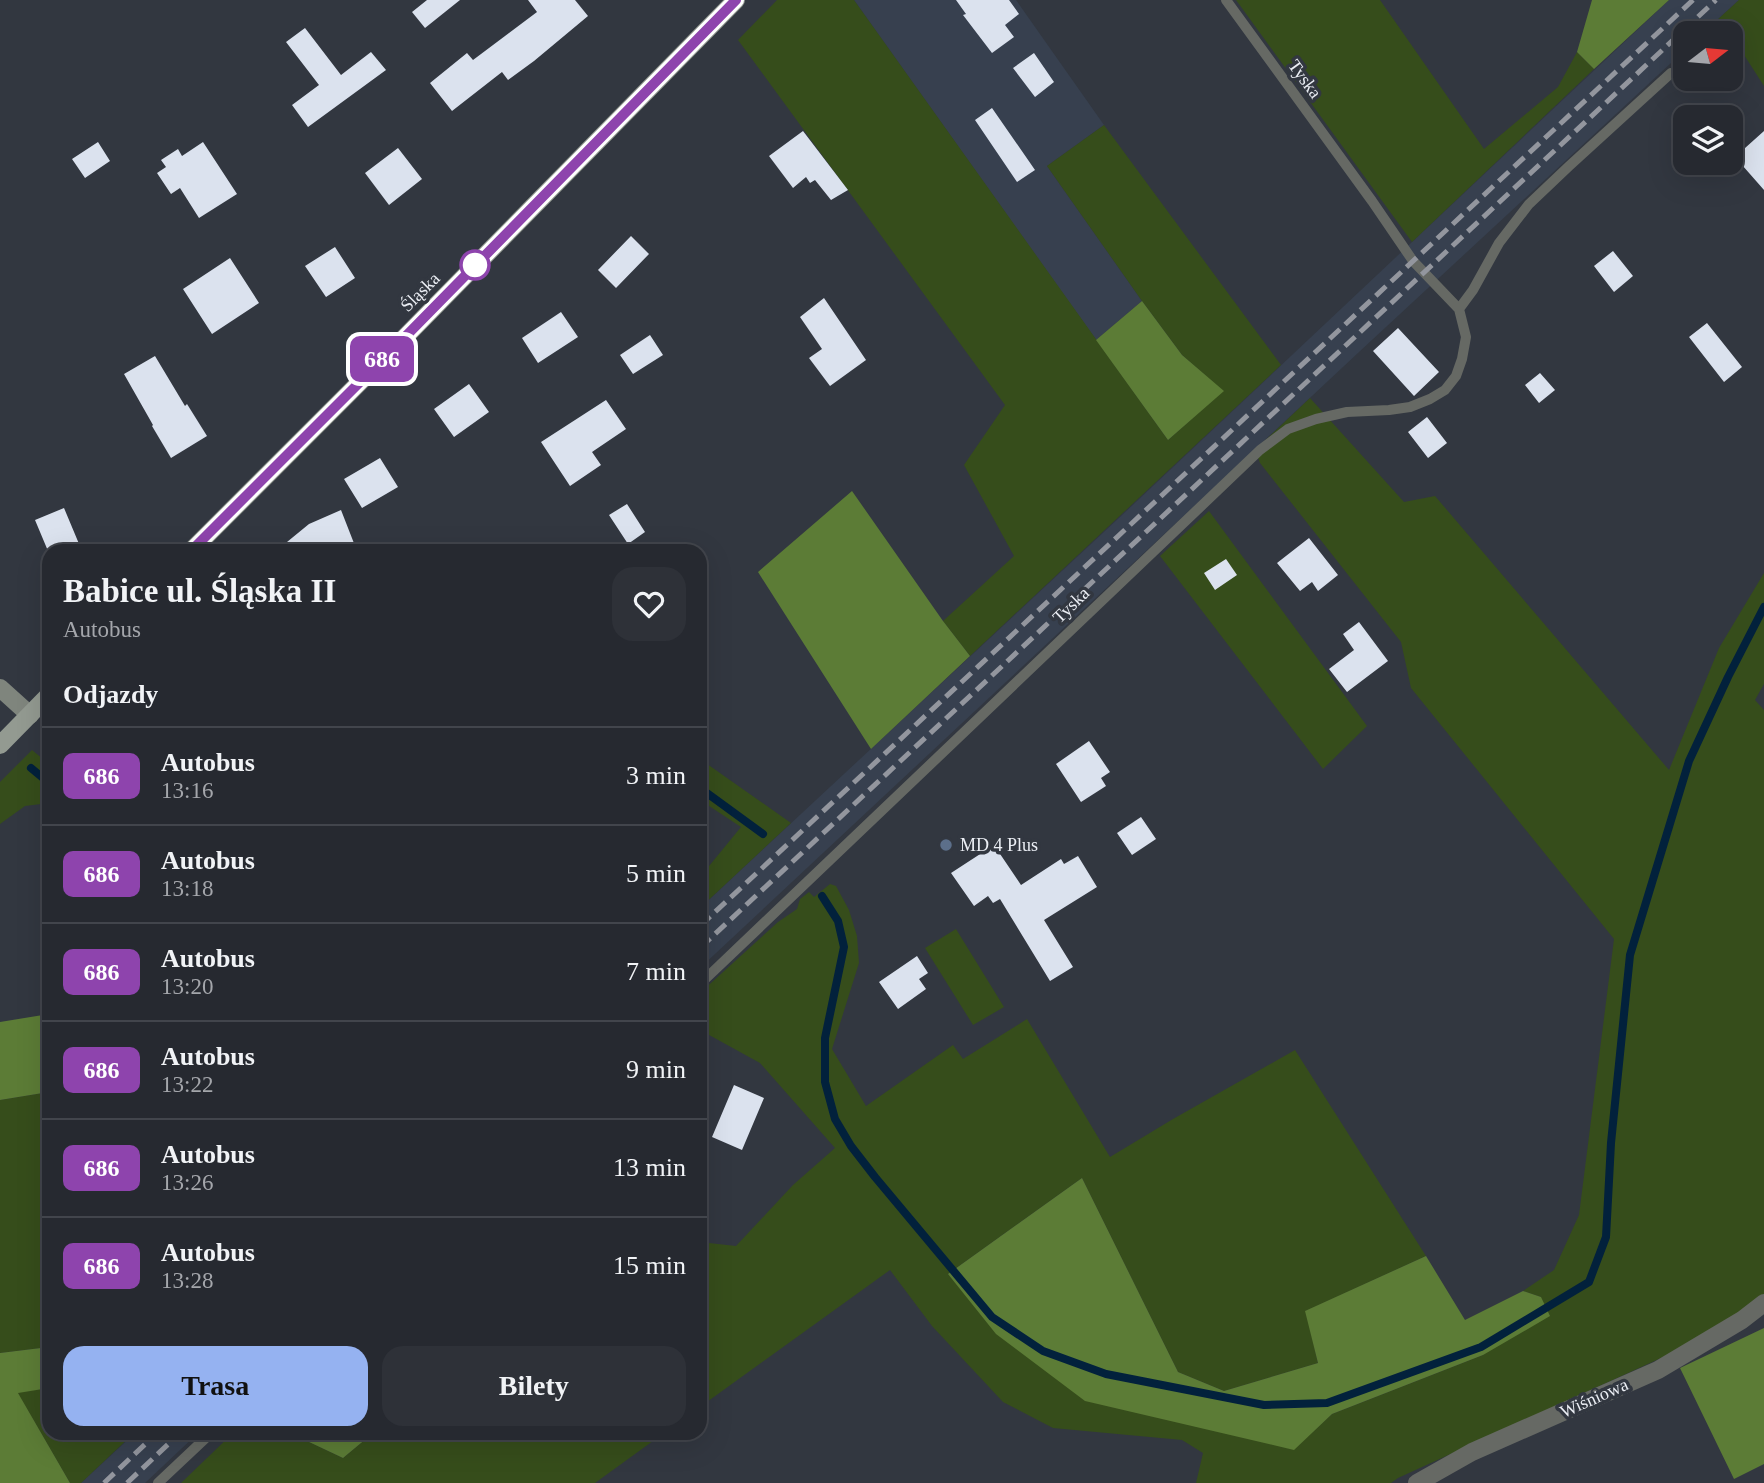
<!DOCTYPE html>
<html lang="pl">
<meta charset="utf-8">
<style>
body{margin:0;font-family:Georgia,serif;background:#2e3138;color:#f1f3f6;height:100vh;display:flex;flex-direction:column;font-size:26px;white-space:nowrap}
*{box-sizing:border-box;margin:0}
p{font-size:23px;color:#a4a6ab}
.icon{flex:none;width:38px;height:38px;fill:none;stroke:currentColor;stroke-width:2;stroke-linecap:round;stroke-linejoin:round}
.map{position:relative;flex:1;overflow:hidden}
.sheet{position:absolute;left:42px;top:544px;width:665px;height:896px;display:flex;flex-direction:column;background:#262930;border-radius:21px;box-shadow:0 7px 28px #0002,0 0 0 2px #42454c}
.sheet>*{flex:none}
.badge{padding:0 14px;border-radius:10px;font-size:24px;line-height:46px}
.needle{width:46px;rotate:74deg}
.fabs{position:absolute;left:1673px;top:21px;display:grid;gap:14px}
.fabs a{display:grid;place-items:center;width:70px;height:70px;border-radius:14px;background:#262930;box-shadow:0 7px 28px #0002,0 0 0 2px #42454c;font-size:35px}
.map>.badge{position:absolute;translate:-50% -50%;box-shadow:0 0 0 4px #fff}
h2{padding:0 21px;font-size:26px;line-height:63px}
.round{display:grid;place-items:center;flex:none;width:74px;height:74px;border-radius:21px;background:#2e3138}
.overview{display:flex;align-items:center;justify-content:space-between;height:119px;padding:0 21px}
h1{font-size:33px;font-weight:600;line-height:52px}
.cta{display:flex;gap:14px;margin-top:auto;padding:14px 21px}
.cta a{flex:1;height:80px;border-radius:21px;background:#95b2f1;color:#111;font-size:28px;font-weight:600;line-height:80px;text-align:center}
.cta a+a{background:#2e3138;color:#f1f3f6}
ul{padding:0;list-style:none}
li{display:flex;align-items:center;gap:21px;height:98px;padding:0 21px;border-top:2px solid #42454c}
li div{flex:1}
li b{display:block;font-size:26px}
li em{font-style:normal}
li .badge{min-width:77px;font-weight:700;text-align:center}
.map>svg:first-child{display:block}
</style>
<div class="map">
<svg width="1764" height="1483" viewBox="0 0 1764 1483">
<rect width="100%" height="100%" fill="#323740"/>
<path fill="#37404f" d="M854,0H1016L1104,125L1047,166L1142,301L1096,340Z
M1669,0H1739L1703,33H1685V50L1359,352L700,968V908L1119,518Z
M135,1433H198L145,1483H81Z"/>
<path fill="#364d1b" d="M777,0H854L1168,440L1223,391L1182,355L1142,301L1047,166L1104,125L1281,365L970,656L943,621L1014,556L964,465L1005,405L738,40Z
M1236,0H1380L1484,149L1558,87L1577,52L1594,69L1412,242Z
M1739,0H1764V86L1728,30L1724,33H1703Z
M1310,398L1404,502L1435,496L1669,770L1719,648L1764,573V684L1755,700L1764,710V1296L1696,1342L1398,1478L1391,1483H1196L1203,1453L1182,1440L1053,1428L1003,1402L932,1326L890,1270L700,1407V1242L736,1246L793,1185L835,1148L760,1063L700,1030V993L778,922L797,909L800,899L809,892L814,897L830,884L836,886L849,910L857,936L859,963L832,1049L866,1106L953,1045L963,1059L1027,1019L1110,1157L1173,1119L1295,1050L1426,1256L1306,1311L1318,1363L1224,1391L1178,1372L1082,1178L948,1274L1294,1449L1332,1414L1483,1355L1541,1297L1523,1291L1554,1270L1579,1215L1614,939L1411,688L1401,642L1260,463L1255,450Z
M1209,511L1367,726L1323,769L1160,556Z
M32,750L49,764V803L25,806L0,824V782Z
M700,759L791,823L700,908V877L741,827L700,800Z
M956,929L1004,1007L973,1025L925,948Z
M49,1092V1347L0,1353V1100Z
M49,1388V1433H134L81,1483H70L17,1392Z
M233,1433H290L343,1458L373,1433H664L595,1483H181Z"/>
<path fill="#5c7c36" d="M1592,0H1669L1594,69L1577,52Z
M1142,301L1182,355L1224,391L1168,440L1096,340Z
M852,491L943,621L970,656L871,749L758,572Z
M49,1014V1092L0,1100V1022Z
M1082,1178L1178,1372L1224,1391L1318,1363L1305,1311L1426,1256L1465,1320L1523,1291L1541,1297L1550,1316L1483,1355L1332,1414L1294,1450L1085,1401L996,1334L948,1274Z
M1764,1328V1464L1734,1479L1680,1368Z
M49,1347V1388L18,1393L70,1483H0V1353Z
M290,1433H373L343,1458Z"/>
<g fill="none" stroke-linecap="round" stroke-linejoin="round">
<path stroke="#02213c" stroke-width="8" d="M31,768L49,783
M700,788L763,834
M822,896L838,921L844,947L825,1038V1082L835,1119L851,1146L875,1177L992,1317L1043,1351L1106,1374L1264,1405L1327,1403L1481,1347L1589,1282L1606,1237L1611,1143L1630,955L1689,761L1728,677L1764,607"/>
</g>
<path fill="#dbe2ee" d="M427,0H460L425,28L412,12Z
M528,0H575L588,16L534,61L508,80L502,72L452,111L430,83L467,53L473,60L537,12Z
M956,0H1009L1019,14L1005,25L1014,37L992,53L963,15L966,14Z
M305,28L341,75L371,52L386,70L308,127L292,105L319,85L286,42Z
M1034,53L1054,82L1035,97L1013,68Z
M992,108L1035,170L1017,182L975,120Z
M803,131L848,190L831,200L815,180L810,183L806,177L793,188L769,156Z
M1764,131V190L1735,157Z
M98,142L110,161L85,178L72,159Z
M203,142L237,194L199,218L180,188L171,194L157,173L166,167L161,160L178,149L182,156Z
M398,148L422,179L389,205L365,173Z
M631,236L649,254L616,288L598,270Z
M335,247L355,278L326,297L305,266Z
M1613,251L1633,276L1614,292L1594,266Z
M230,258L259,303L212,334L183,289Z
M824,298L866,360L830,386L809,358L822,349L800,317Z
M561,312L578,337L538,363L522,338Z
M1707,323L1742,367L1724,382L1689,337Z
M1398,328L1439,372L1414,396L1373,351Z
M650,335L663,355L633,374L620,355Z
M155,356L185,406L187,404L207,436L171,458L152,426L153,425L124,374Z
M1540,373L1555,390L1539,403L1525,385Z
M469,384L489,412L454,437L434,409Z
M606,400L626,429L592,452L601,465L570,486L541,442Z
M1427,417L1447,443L1428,458L1408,432Z
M380,458L398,487L362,508L344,479Z
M627,504L645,532L628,544L609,515Z
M64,508L82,551H48L35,520Z
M341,510L357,551H276L309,524Z
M1309,538L1338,575L1318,591L1312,582L1300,591L1277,563Z
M1226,559L1237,575L1215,590L1204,573Z
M1359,622L1388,661L1347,692L1329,669L1354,650L1343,634Z
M1089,741L1110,772L1101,778L1106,786L1081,802L1056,764Z
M1141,817L1156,839L1132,855L1117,833Z
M994,845L1021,885L1061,859L1064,864L1078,856L1097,887L1044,920L1073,967L1050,981L1000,899L993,903L988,896L974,906L951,873Z
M917,956L928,973L919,979L926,989L898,1009L879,982Z
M734,1085L764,1098L742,1150L712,1137Z"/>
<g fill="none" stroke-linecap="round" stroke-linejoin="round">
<path stroke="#666964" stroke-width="10" d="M1459,309L1473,290L1499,243L1529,204L1569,166L1671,73
M700,984L1260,450L1288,429L1316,419L1347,412L1389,410L1410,407L1430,399L1445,390L1456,376L1462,359L1466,337L1459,309L1413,261L1372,201L1226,0
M158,1483L211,1433"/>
<path stroke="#666964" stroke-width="18" d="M1417,1483L1472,1452L1658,1370L1742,1320L1764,1303"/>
<path stroke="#7f857d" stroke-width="18" d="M0,688L30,715"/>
<path stroke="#939a91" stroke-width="18" d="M191,551L403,339L736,0
M0,745L49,695"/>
<path stroke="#93969e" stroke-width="5" stroke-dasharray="14 7" stroke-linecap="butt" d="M700,926L1693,0
M700,948L1716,0
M104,1483L157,1433
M127,1483L180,1433"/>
</g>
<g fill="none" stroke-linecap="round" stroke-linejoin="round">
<g stroke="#fff" stroke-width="16">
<path id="line" d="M191,551L403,339L736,0"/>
</g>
<use href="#line" stroke="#8e44ad" stroke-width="10"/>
</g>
<circle fill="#fff" stroke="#8e44ad" stroke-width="3.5" cx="475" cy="265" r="14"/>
<circle fill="#5c6f8a" stroke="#323740" stroke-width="2.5" cx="946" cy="845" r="7"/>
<g text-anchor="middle" stroke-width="7" stroke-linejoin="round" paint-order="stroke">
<g font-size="18" fill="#ebeef4" stroke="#323740">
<text transform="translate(1305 79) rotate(54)" y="6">Tyska</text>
<text transform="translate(420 292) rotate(-45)" y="6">Śląska</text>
<text transform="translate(1071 605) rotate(-44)" y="6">Tyska</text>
<text transform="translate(1594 1398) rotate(-24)" y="6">Wiśniowa</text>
</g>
<g font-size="18" fill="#ebeef4" stroke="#323740" text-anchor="start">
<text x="960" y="851">MD 4 Plus</text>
</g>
</g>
</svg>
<div class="fabs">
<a><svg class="needle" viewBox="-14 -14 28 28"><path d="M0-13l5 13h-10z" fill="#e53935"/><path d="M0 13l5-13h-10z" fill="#a4a6ab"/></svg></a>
<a><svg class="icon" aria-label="layers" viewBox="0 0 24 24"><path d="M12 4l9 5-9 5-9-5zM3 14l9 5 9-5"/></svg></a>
</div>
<b class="badge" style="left:382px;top:359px;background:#8e44ad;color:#fff">686</b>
<section class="sheet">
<div class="overview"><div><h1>Babice ul. Śląska II</h1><p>Autobus</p></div><a class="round"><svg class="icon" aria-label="heart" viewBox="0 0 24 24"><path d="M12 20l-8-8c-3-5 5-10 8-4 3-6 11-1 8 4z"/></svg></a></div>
<h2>Odjazdy</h2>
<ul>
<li><span class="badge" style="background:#8e44ad;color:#fff">686</span><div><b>Autobus</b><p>13:16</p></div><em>3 min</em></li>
<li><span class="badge" style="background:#8e44ad;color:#fff">686</span><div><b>Autobus</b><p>13:18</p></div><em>5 min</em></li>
<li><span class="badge" style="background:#8e44ad;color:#fff">686</span><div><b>Autobus</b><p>13:20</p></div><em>7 min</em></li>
<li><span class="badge" style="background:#8e44ad;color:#fff">686</span><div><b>Autobus</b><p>13:22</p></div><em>9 min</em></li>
<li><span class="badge" style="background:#8e44ad;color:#fff">686</span><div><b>Autobus</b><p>13:26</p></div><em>13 min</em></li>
<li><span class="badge" style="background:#8e44ad;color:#fff">686</span><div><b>Autobus</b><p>13:28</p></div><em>15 min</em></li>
</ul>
<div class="cta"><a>Trasa</a><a>Bilety</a></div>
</section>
</div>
